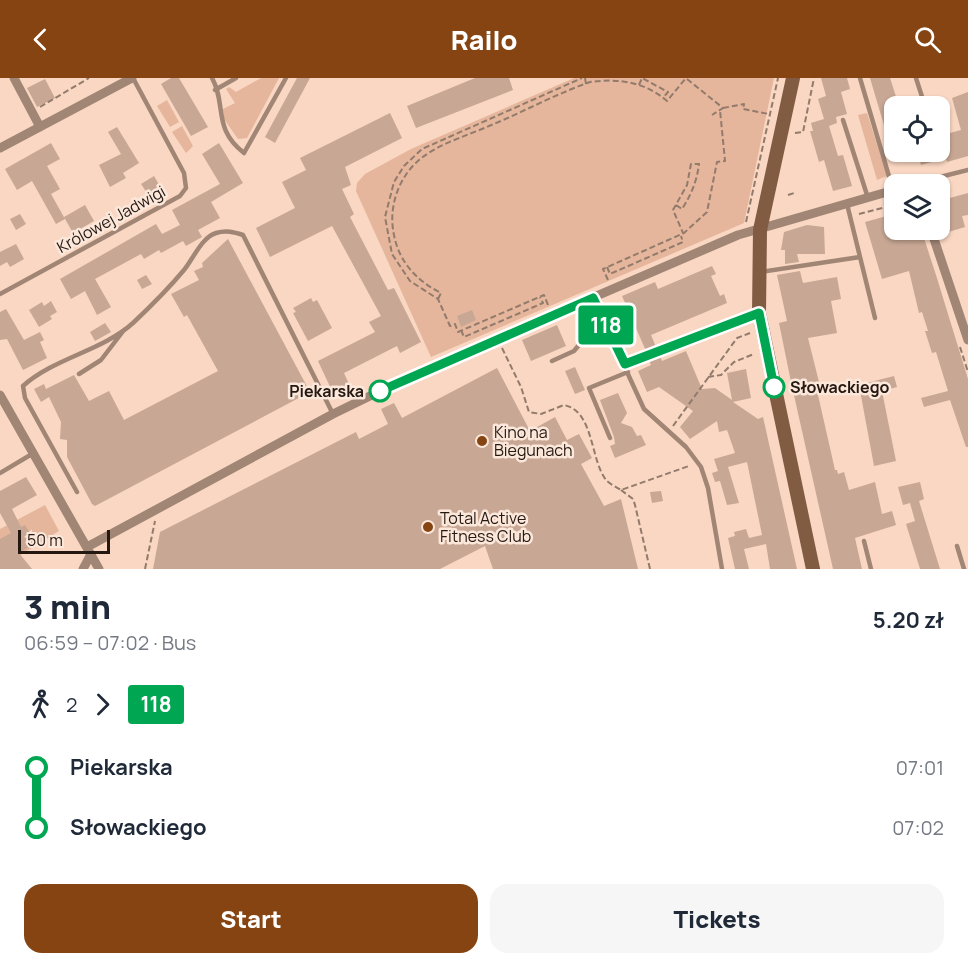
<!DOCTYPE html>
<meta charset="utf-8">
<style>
body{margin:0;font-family:Manrope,sans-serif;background:#f6f6f7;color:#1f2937;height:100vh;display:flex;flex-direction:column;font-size:22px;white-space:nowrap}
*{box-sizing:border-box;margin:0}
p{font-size:20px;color:#747a83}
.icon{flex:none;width:33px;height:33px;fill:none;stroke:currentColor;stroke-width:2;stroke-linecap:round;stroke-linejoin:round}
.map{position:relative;height:491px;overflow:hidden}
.drawer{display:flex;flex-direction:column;background:#fff;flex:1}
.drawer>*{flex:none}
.badge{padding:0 12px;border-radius:4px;font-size:21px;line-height:39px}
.buttons{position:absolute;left:884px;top:18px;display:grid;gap:12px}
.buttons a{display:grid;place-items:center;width:66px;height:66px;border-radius:12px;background:#fff;box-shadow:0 2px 4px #0004;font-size:30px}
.scale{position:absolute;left:18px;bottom:15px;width:92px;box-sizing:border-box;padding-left:6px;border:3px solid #241811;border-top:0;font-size:16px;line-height:21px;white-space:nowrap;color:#241811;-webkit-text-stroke:4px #fce7db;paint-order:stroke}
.map>.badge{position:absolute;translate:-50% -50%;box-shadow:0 0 0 3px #fff}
.legs{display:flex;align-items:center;gap:9px;height:66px;padding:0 24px;font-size:20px}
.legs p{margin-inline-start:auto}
.headline{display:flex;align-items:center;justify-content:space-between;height:102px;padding:0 24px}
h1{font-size:33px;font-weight:800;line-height:45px}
.action{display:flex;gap:12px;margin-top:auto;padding:12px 24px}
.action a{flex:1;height:69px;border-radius:18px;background:#864412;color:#fff;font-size:24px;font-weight:800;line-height:69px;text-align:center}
.action a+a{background:#f6f6f7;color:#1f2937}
ul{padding:0 24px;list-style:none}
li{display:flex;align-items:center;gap:21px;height:60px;font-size:22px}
li i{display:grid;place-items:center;width:9px;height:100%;margin:0 8px;background:currentColor}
li i::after{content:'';width:15px;height:15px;margin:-8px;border:4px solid;border-radius:50%;background:#fff}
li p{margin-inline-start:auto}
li:first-child i{background:linear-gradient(#0000 50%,currentColor 0)}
li:last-child i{background:linear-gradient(currentColor 50%,#0000 0)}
header{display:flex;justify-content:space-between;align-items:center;height:78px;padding:0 24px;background:#864412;color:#fff;font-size:27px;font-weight:800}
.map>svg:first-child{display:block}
</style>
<header><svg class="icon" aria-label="back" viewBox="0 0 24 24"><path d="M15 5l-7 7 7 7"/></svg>Railo<svg class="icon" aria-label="search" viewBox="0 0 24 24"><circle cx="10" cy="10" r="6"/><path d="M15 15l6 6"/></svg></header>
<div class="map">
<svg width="968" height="491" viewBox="0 0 968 491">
<rect width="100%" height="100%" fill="#f9d7c2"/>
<path fill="#e5b69b" d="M261,0H279L247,60L238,61L224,41L223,31L235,25L226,11L229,9L236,14Z
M574,0H774L744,145L431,279L356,113L357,105L365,96L411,71Z
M167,22L179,44L170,49L157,28Z
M867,35L887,98L877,102L858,37Z
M182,48L193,68L186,75L172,54Z
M45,427L59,453L0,490V451Z"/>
<path fill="#c8a794" d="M171,0H179L208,49L191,58L161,6Z
M297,0H310L275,65L265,59Z
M475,0H509L513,12L416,50L407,28Z
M821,0H847L850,11L841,14L847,36L836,39L837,45L829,48L838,78L843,77L852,108L833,113L824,82L819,84L810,53H813L811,45L824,41L818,21L826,18Z
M870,0H890L899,28H894V71H891Z
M45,1L55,20L37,29L27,10Z
M968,14V78L947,84L946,80L921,87L917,74H939V58L961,52L952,20Z
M390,35L402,60L345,89L351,107L342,111L354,136L350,139L388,212L394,210L421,264L400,275L397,268L344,295L349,306L333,315L318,283L375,254L369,244L381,238L332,148L270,179L256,150L295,130L282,104L306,92L300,80Z
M117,49L139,85L123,95L126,100L110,109L99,87L121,76L108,54Z
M51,65L60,81L47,88L60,111L51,116L65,141L56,146L32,103L17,112L5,91Z
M219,65L243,105L211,124L220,140L198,152L202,159L186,168L183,163L161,175L159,172L144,181L141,176L95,201L111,229L97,237L85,213L71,221L60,201L156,146L162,156L180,147L172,132L220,106L202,76Z
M154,98L161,110L149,118L141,106Z
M968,115V137L962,138L965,149L945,155L939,123Z
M85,127L94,143L73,155L64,139Z
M20,136L26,146L16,152L10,141Z
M894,136V152H920L922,154L936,197L968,301V369H966L950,322L924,329L921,320L948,313L936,274L932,275L925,253H928L922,234L919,235L909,193L882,201L865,144Z
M807,147L824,149L825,176H797L799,184L785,186V172H781L784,154Z
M228,161L310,314L95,428L92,426L67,379V362L60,361L61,344L49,319L41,324L34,311L44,306L46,311L74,297L89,323L109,313L124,342L218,293L187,237L184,239L171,216L199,202L194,193L203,189L202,185Z
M16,166L24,181L10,189L7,184L0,188V174Z
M712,188L716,196L711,198L720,218L724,216L727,225L651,257L656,269L646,273L622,218L655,204L658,211Z
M800,193L803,205L837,199L841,221L831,223L837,255L808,260L822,316L818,317L835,392H837L838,396L844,394L849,412L875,404L882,436L892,433L896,447L855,460L862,491H833L791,304L779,245L787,243L777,197Z
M146,197L152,206L142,211L137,202Z
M311,220L313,224L317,222L332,250L308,263L293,235L296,234L293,230Z
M51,223L57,234L50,238L52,241L39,249L29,232L42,224L44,228Z
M6,231L24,262L40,254L44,262L40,264L47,280L23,292L7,261L0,262V234Z
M472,232L476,242L461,249L457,238Z
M105,245L111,254L95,263L90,254Z
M557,247L566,268L531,283L522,262Z
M686,273L702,311L715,310L732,322L727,295L746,291L751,320L733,324L758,341L763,339L797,491H770L766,466L744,471L749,491H735L728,460L735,458L734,454L746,451L749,460L762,457L747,384L728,389L739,425L727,427L720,403L715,404L712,395L718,393L714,381L735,375L727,352L719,354L717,343L690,361L680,349L693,333L659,309L647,314L638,293L651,287L649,282L660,278L662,283Z
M575,289L585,312L575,316L565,293Z
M497,290L530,353L555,339L567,362L579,356L592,380L581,386L604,428L621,421L638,491H493L485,468L440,491H153L160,454L356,354L359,361L388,346L381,331L394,325L402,340Z
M894,298L897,309L882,313L896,383L874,388L859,307Z
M618,315L627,335L621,345L632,349L637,358L641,357L646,367L615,380L610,368L615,366L614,359L600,322Z
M26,399L37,417L12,431L21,449L25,447L36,465L19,475L32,491H0V461L11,455L0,435V413Z
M920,404L924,421L919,423L940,491H920L906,446L915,443L910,425L903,427L898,409Z
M661,413L663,423L652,425L650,414Z"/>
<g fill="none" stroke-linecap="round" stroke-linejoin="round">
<path stroke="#927b6c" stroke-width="2" stroke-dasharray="6 3" stroke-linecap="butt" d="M585,0L586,6
M687,1L723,30L712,37
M639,7L642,0L668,14L663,20
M40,29L89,0
M723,30L744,26L743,31L769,36
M795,55L803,54L814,0
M788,117L794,115
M676,127L682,131C691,117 697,103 699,86H691L687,107L673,132L683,155
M859,136L894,127
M939,141L941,147
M746,144L778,0
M607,189L610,196L683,164L681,158
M608,202L603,191L684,155L707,134L717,84L725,83L720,32
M438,221L441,215C417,203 399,184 394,157C388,130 398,100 419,82C438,66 466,58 489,48C523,34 556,16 590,4C619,0 645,4 667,23L686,0
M548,227L544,217L458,254L455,246L450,248L438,221L410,203L392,176L385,139L394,104L404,88L422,71L582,0
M461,252L464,259L543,225L540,219
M960,269L968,294
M502,270L521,309L529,334L541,336L564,327C594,333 590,381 606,402C610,406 616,409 621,412L689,388
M708,299L721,297L734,284L754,276
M673,348L737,260L750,255
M621,412L633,421L635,427L650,491
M145,491L155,443"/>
<path stroke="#a18575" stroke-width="4.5" d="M212,0C227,27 212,50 244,75L286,0
M860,0L893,112
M916,0L925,28
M215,12L236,0
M843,42L868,120
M916,105L968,92
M847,126L875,240
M761,194L860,179
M0,216L180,118L186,110L184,95L133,0
M593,220L644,331L686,369L701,389L708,410L722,491
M552,283L574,273L592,251L604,243
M625,286L757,236
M79,296L101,282L124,252
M610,360L589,310L628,294
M0,395L32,376
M77,414L25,320L23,308C54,280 102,273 133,245C150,229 169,210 184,192C193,181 202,159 216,155C226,152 234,154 243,157L333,336
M864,463L871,491
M957,468L964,491"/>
<path stroke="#a18575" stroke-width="9" d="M14,0L40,49
M0,70L132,0
M912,106H916
M931,152L968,262
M0,317L99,491
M87,469L333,336L411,298L738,157L894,112
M83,491L91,476"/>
<path stroke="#825b43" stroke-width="14" d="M793,0L760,152L759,235L813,491"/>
</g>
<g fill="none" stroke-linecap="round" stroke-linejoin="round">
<g stroke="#fff" stroke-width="14">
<path id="line-1" d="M380,313L593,220L625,286L759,235L774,309"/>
</g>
<use href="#line-1" stroke="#00a651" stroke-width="9"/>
</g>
<g fill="#fff" stroke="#00a651" stroke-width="3">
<circle cx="774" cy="309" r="10"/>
<circle cx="380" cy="313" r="10"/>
</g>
<g fill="#864412" stroke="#fce7db" stroke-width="2">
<circle cx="482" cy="363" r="6"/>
<circle cx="428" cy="449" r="6"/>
</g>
<g text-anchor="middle" stroke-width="5" stroke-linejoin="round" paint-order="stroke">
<g font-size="16" fill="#241811" stroke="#fce7db">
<text transform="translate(111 141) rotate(-29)" y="6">Królowej Jadwigi</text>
</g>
<g font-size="16" font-weight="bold" fill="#241811" stroke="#fce7db" text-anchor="start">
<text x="790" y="315">Słowackiego</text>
<text x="364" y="319" text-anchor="end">Piekarska</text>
</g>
<g font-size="16" fill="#241811" stroke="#fce7db" text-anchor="start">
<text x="494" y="360">Kino na<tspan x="494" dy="18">Biegunach</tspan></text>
<text x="440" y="446">Total Active<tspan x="440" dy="18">Fitness Club</tspan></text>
</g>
</g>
</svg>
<div class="buttons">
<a><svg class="icon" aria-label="locate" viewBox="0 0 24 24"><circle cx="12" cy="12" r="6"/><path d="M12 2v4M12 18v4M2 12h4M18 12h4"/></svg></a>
<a><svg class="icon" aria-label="layers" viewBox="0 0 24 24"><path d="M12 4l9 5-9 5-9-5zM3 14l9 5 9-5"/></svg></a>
</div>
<div class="scale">50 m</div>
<b class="badge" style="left:606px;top:247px;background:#00a651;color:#fff">118</b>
</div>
<section class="drawer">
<div class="headline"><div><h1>3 min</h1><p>06:59 – 07:02 · Bus</p></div><b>5.20 zł</b></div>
<div class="legs"><svg class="icon" aria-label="walk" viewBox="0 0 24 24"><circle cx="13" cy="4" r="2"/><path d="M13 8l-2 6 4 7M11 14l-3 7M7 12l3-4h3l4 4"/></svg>2<svg class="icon" aria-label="forward" viewBox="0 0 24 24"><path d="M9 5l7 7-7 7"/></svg><b class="badge" style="background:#00a651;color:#fff">118</b></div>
<ul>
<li><i style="color:#00a651"></i><b>Piekarska</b><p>07:01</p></li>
<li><i style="color:#00a651"></i><b>Słowackiego</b><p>07:02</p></li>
</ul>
<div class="action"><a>Start</a><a>Tickets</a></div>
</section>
